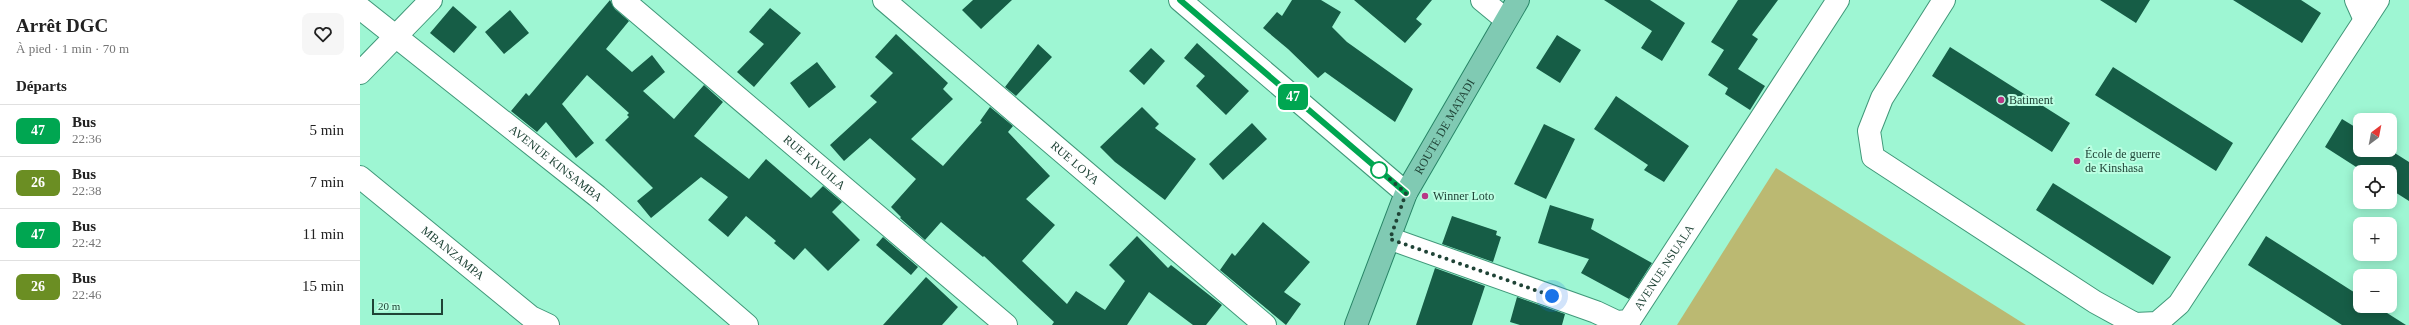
<!DOCTYPE html>
<html lang="fr">
<meta charset="utf-8">
<style>
body{margin:0;font-family:Georgia,serif;background:#f6f6f6;color:#222;height:100vh;display:flex;flex-direction:column;font-size:15px;white-space:nowrap}
*{box-sizing:border-box;margin:0}
p{font-size:13px;color:#767676}
.icon{flex:none;width:22px;height:22px;fill:none;stroke:currentColor;stroke-width:2;stroke-linecap:round;stroke-linejoin:round}
.map{position:relative;flex:1;overflow:hidden}
.sheet{display:flex;flex-direction:column;background:#fff;width:360px}
.sheet>*{flex:none}
.badge{padding:0 8px;border-radius:6px;font-size:14px;line-height:26px}
.needle{width:26px;rotate:32deg}
.controls{position:absolute;left:1993px;top:113px;display:grid;gap:8px}
.controls a{display:grid;place-items:center;width:44px;height:44px;border-radius:8px;background:#fff;box-shadow:0 2px 10px #0003;font-size:20px}
.scale{position:absolute;left:12px;bottom:10px;width:71px;box-sizing:border-box;padding-left:4px;border:2px solid #1f4336;border-top:0;font-size:11px;line-height:14px;white-space:nowrap;color:#1f4336;-webkit-text-stroke:3px #bbffe2;paint-order:stroke}
.you{position:absolute;width:20px;height:20px;margin:-10px;border:3px solid #fff;border-radius:50%;background:#1a73e8;box-shadow:0 0 0 6px #1a73e833}
.map>.badge{position:absolute;translate:-50% -50%;box-shadow:0 0 0 2px #fff}
h2{padding:0 16px;font-size:15px;line-height:36px}
.round{display:grid;place-items:center;flex:none;width:42px;height:42px;border-radius:8px;background:#f6f6f6}
.headline{display:flex;align-items:center;justify-content:space-between;height:68px;padding:0 16px}
h1{font-size:19px;font-weight:800;line-height:30px}
ul{padding:0;list-style:none}
li{display:flex;align-items:center;gap:12px;height:52px;padding:0 16px;border-top:1px solid #e0e0e0}
li div{flex:1}
li b{display:block;font-size:15px}
li em{font-style:normal}
li .badge{min-width:44px;font-weight:700;text-align:center}
main{display:flex;flex:1;min-height:0}
.map>svg:first-child{display:block}
</style>
<main>
<section class="sheet">
<div class="headline"><div><h1>Arrêt DGC</h1><p>À pied · 1 min · 70 m</p></div><a class="round"><svg class="icon" aria-label="heart" viewBox="0 0 24 24"><path d="M12 20l-8-8c-3-5 5-10 8-4 3-6 11-1 8 4z"/></svg></a></div>
<h2>Départs</h2>
<ul>
<li><span class="badge" style="background:#00a651;color:#fff">47</span><div><b>Bus</b><p>22:36</p></div><em>5 min</em></li>
<li><span class="badge" style="background:#6b8e23;color:#fff">26</span><div><b>Bus</b><p>22:38</p></div><em>7 min</em></li>
<li><span class="badge" style="background:#00a651;color:#fff">47</span><div><b>Bus</b><p>22:42</p></div><em>11 min</em></li>
<li><span class="badge" style="background:#6b8e23;color:#fff">26</span><div><b>Bus</b><p>22:46</p></div><em>15 min</em></li>
</ul>
</section>
<div class="map">
<svg width="2049" height="325" viewBox="0 0 2049 325">
<rect width="100%" height="100%" fill="#9ef6d3"/>
<path fill="#bbb972" d="M1416,168L1666,325H1317Z"/>
<path fill="#165d46" d="M250,0L255,9L269,21L246,49L272,72L292,55L305,72L283,91L314,119L344,85L363,102L334,136L389,179L406,159L451,198L463,186L482,202L472,212L500,240L468,271L445,248L434,260L414,243L416,241L386,216L368,237L348,220L368,197L341,177L291,218L277,201L293,188L245,140L269,117L267,115L269,113L227,75L202,104L234,143L216,158L186,122L177,132L151,111L166,93L169,96Z
M613,0H652L621,29L602,10Z
M932,0H961L981,12L972,27L987,42L1053,89L1035,122L965,72L958,78L928,49L903,28L917,12L922,16Z
M994,0H1072L1056,19L1062,24L1045,43Z
M1244,0H1290L1325,23L1302,61L1281,48L1292,31Z
M1378,0H1418L1392,35L1398,39L1378,69L1405,86L1390,110L1365,94L1368,88L1348,75L1364,50L1351,42Z
M1740,0H1790L1776,23Z
M1873,0H1941L1961,13L1942,43Z
M93,6L117,27L94,53L70,33Z
M410,8L441,33L394,87L377,72L404,44L389,32Z
M150,10L169,33L144,54L125,32Z
M536,34L588,83L583,89L593,99L551,139L583,166L622,122L620,121L630,107L653,126L648,132L690,176L666,199L695,225L662,261L707,304L716,291L745,310L765,281L749,265L777,236L808,268L811,265L862,305L846,325H833L789,292L767,325H692L694,322L624,256L623,257L581,222L565,240L540,218L541,217L531,207L556,179L510,138L484,161L470,145L517,102L510,96L533,73L515,57Z
M1197,35L1221,50L1200,83L1176,68Z
M837,43L889,91L866,115L836,86L845,76L824,58Z
M678,44L692,57L656,96L645,87Z
M1590,47L1710,123L1692,152L1572,76Z
M791,48L805,61L784,85L769,71Z
M457,62L476,87L449,108L430,83Z
M1753,67L1873,143L1856,171L1735,95Z
M1256,96L1329,146L1304,182L1284,170L1288,165L1234,129Z
M782,107L799,124L795,128L836,159L805,200L755,162L740,147Z
M1982,119L2000,130V150H2030L2049,162V201L2030,189V172H2004L1965,147Z
M892,123L907,139L863,180L849,164Z
M1184,124L1215,139L1186,199L1154,184Z
M1693,183L1811,257L1793,285L1676,210Z
M1190,205L1234,219L1231,229L1292,263L1269,299L1221,273L1229,259L1178,243Z
M1092,216L1137,231L1136,235L1141,237L1133,262L1082,244Z
M903,222L950,262L924,292L941,304L926,325L860,270L872,253L875,256Z
M1906,236L2000,296V306H2016L2046,325H1982L1888,265Z
M523,237L558,267L551,275L516,245Z
M1075,268L1125,286L1112,325H1056Z
M566,277L598,307L582,325H523Z
M1157,297L1205,314L1202,325H1160L1150,322Z"/>
<g fill="none" stroke-linecap="round" stroke-linejoin="round">
<g stroke="#409879" stroke-width="24">
<g id="minor">
<path id="s1" d="M263,0L646,325"/>
<path id="s2" d="M524,0L905,325"/>
<path d="M820,0L1046,193"/>
<path d="M1122,0L1145,19"/>
<path d="M1584,0L1522,98L1509,131L1513,157L1735,302L1775,324L1797,323L1819,304L2018,0"/>
<path d="M1996,0L2005,20"/>
<path id="s3" d="M0,8L237,196L387,325"/>
<path d="M0,73L71,0"/>
<path id="s4" d="M0,177L171,317L188,325"/>
<path id="s5" d="M1031,239L1236,312L1257,322L1269,321L1478,0"/>
</g>
</g>
<g stroke="#278466" stroke-width="24">
<g id="major">
<path id="s6" d="M996,325L1046,193L1158,0"/>
</g>
</g>
<use href="#minor" stroke="#fff" stroke-width="22"/>
<use href="#major" stroke="#80cab3" stroke-width="22"/>
</g>
<g fill="none" stroke-linecap="round" stroke-linejoin="round">
<g stroke="#fff" stroke-width="9">
<path id="line" d="M820,0L1046,193"/>
</g>
<use href="#line" stroke="#00a651" stroke-width="6"/>
<path stroke="#1f4336" stroke-width="4" stroke-dasharray="0 7.2" d="M1019,170L1046,193L1030,239L1192,296"/>
</g>
<g fill="#b73886" stroke="#bbffe2" stroke-width="1.5">
<circle cx="1641" cy="100" r="4"/>
<circle cx="1717" cy="161" r="4"/>
<circle cx="1065" cy="196" r="4"/>
</g>
<circle fill="#fff" stroke="#00a651" stroke-width="2" cx="1019" cy="170" r="8"/>
<g text-anchor="middle" stroke-width="4" stroke-linejoin="round" paint-order="stroke">
<g font-size="12" fill="#1f4336" stroke="#bbffe2" text-anchor="start">
<text x="1649" y="104">Batiment</text>
<text x="1725" y="158">École de guerre<tspan x="1725" dy="14">de Kinshasa</tspan></text>
<text x="1073" y="200">Winner Loto</text>
</g>
<g font-size="12" fill="#1f4336" stroke="#bbffe2">
<text dy="4" stroke="none"><textPath href="#s6" startOffset="218">ROUTE DE MATADI</textPath></text>
<text dy="4" stroke="none"><textPath href="#s1" startOffset="251">RUE KIVUILA</textPath></text>
<text dy="4" stroke="none"><textPath href="#s2" startOffset="251">RUE LOYA</textPath></text>
<text dy="4" stroke="none"><textPath href="#s3" startOffset="250">AVENUE KINSAMBA</textPath></text>
<text dy="4" stroke="none"><textPath href="#s4" startOffset="120">MBANZAMPA</textPath></text>
<text dy="4" stroke="none"><textPath href="#s5" startOffset="317">AVENUE NSUALA</textPath></text>
</g>
</g>
</svg>
<div class="controls">
<a><svg class="needle" viewBox="-14 -14 28 28"><path d="M0-13l5 13h-10z" fill="#e53935"/><path d="M0 13l5-13h-10z" fill="#767676"/></svg></a>
<a><svg class="icon" aria-label="locate" viewBox="0 0 24 24"><circle cx="12" cy="12" r="6"/><path d="M12 2v4M12 18v4M2 12h4M18 12h4"/></svg></a>
<a>+</a>
<a>−</a>
</div>
<div class="scale">20 m</div>
<div class="you" style="left:1192px;top:296px"></div>
<b class="badge" style="left:933px;top:97px;background:#00a651;color:#fff">47</b>
</div>
</main>
